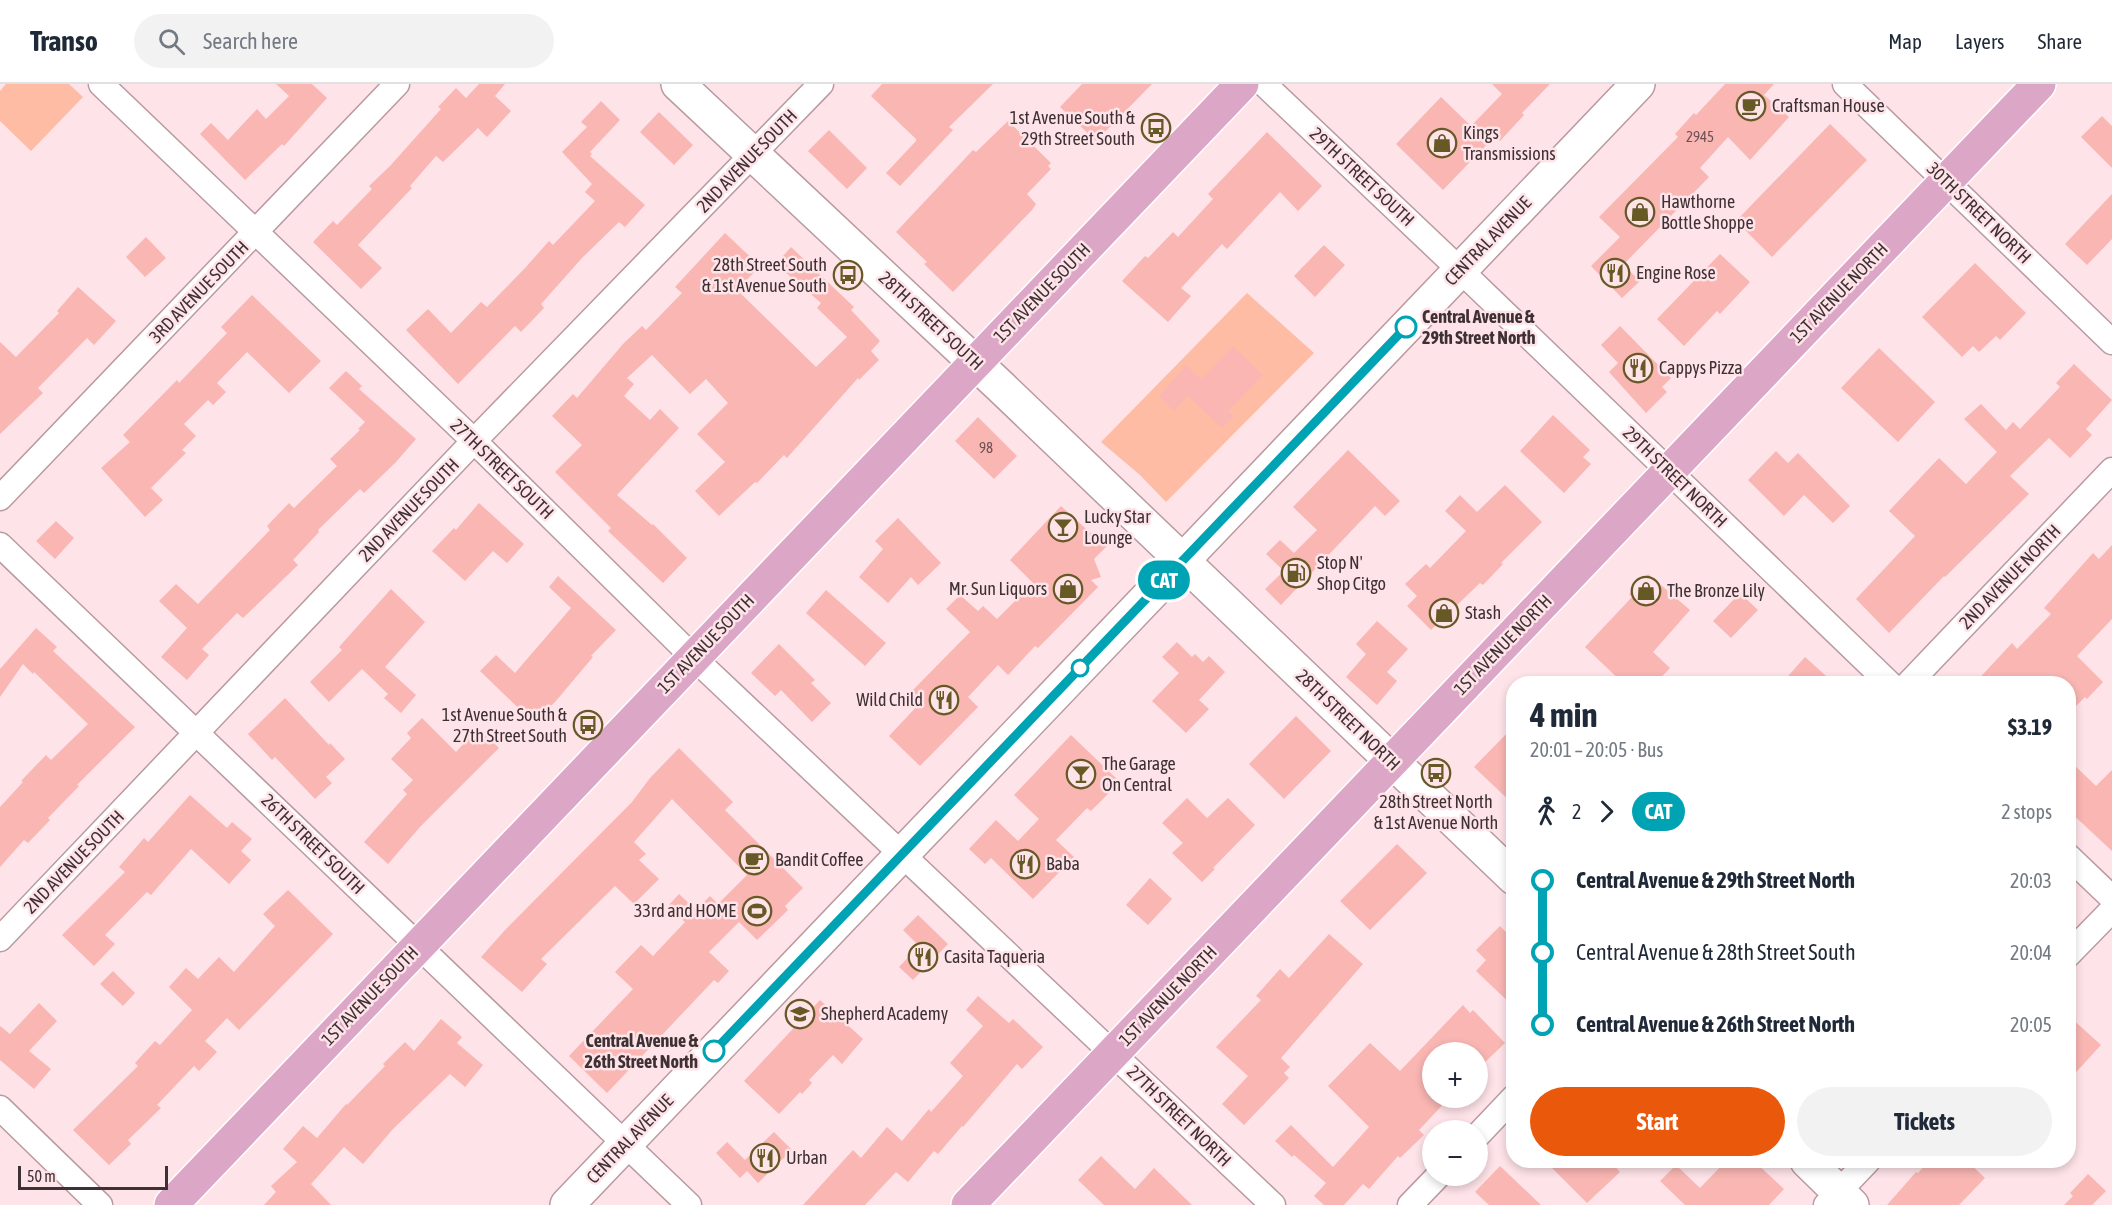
<!DOCTYPE html>
<meta charset="utf-8">
<style>
body{margin:0;font-family:"Asap Condensed",sans-serif;background:#f2f2f3;color:#1f2937;height:100vh;display:flex;flex-direction:column;font-size:22px;white-space:nowrap}
*{box-sizing:border-box;margin:0}
p{font-size:20px;color:#747a83}
.icon{flex:none;width:33px;height:33px;fill:none;stroke:currentColor;stroke-width:2;stroke-linecap:round;stroke-linejoin:round}
.map{position:relative;flex:1;overflow:hidden}
.details{position:absolute;left:1506px;top:592px;width:570px;height:492px;display:flex;flex-direction:column;background:#fff;border-radius:24px;box-shadow:0 3px 9px #0003}
.details>*{flex:none}
.badge{padding:0 12px;border-radius:20px;font-size:21px;line-height:39px}
.tools{position:absolute;left:1422px;top:958px;display:grid;gap:12px}
.tools a{display:grid;place-items:center;width:66px;height:66px;border-radius:50%;background:#fff;box-shadow:0 3px 9px #0003;font-size:30px}
.scale{position:absolute;left:18px;bottom:15px;width:150px;box-sizing:border-box;padding-left:6px;border:3px solid #3e3134;border-top:0;font-size:16px;line-height:21px;white-space:nowrap;color:#3e3134;-webkit-text-stroke:4px #fee3e8;paint-order:stroke}
.map>.badge{position:absolute;translate:-50% -50%;box-shadow:0 0 0 3px #fff}
.legs{display:flex;align-items:center;gap:9px;height:66px;padding:0 24px;font-size:20px}
.legs p{margin-inline-start:auto}
.headline{display:flex;align-items:center;justify-content:space-between;height:102px;padding:0 24px}
h1{font-size:33px;font-weight:700;line-height:45px}
.button{display:flex;gap:12px;margin-top:auto;padding:12px 24px}
.button a{flex:1;height:69px;border-radius:36px;background:#ea580c;color:#fff;font-size:24px;font-weight:700;line-height:69px;text-align:center}
.button a+a{background:#f2f2f3;color:#1f2937}
ul{padding:0 24px;list-style:none}
li{display:flex;align-items:center;gap:21px;height:72px;font-size:22px}
li i{display:grid;place-items:center;width:9px;height:100%;margin:0 8px;background:currentColor}
li i::after{content:'';width:15px;height:15px;margin:-8px;border:4px solid;border-radius:50%;background:#fff}
li p{margin-inline-start:auto}
li:first-child i{background:linear-gradient(#0000 50%,currentColor 0)}
li:last-child i{background:linear-gradient(currentColor 50%,#0000 0)}
header{display:flex;align-items:center;gap:36px;box-sizing:border-box;height:84px;padding:0 30px;background:#fff;border-bottom:2px solid #e0e1e3}
header strong{font-size:28px}
nav{display:flex;gap:33px;margin-inline-start:auto;font-size:21px}
.search{width:420px;height:54px;background:#f2f2f3;display:flex;align-items:center;gap:15px;box-sizing:border-box;padding:0 21px;border-radius:33px;color:#747a83;font-size:22px}
.map>svg:first-child{display:block}
</style>
<header>
<strong>Transo</strong>
<div class="search"><svg class="icon" aria-label="search" viewBox="0 0 24 24"><circle cx="10" cy="10" r="6"/><path d="M15 15l6 6"/></svg>Search here</div>
<nav><a>Map</a><a>Layers</a><a>Share</a></nav>
</header>
<div class="map">
<svg width="2112" height="1121" viewBox="0 0 2112 1121">
<rect width="100%" height="100%" fill="#fee3e8"/>
<path fill="#febca5" d="M6,0H69L83,13L31,67L0,37V7Z
M1247,209L1314,269L1166,418L1140,391L1101,358Z"/>
<path fill="#f9b6b3" d="M276,0H312L327,14L284,62L282,60L245,96L200,50L211,39L228,56L257,25L266,35L289,12Z
M479,0H505L495,12L511,27L487,53L478,44L443,78L436,72L410,102L412,104L358,161L382,184L361,205L313,158L333,137L337,141L372,105L369,102L390,82L441,25L438,23L456,4L466,14Z
M882,0H993L949,43L953,46L900,102L886,89L916,57V55L871,12Z
M1082,0H1152L1096,57L1060,23Z
M1492,0H1550L1522,29L1524,31L1500,57L1495,52L1443,106L1396,60L1441,13L1471,42L1502,10Z
M1725,0H1774L1764,11L1789,33L1750,76L1728,53L1700,84L1709,93L1623,181L1640,197L1622,214L1591,182L1620,153L1599,133L1678,53L1675,50L1694,29L1696,31Z
M601,17L620,36L590,68L592,70L590,72L645,121L625,143L619,138L582,174L541,220L544,224L521,248L515,242L458,300L406,246L428,225L451,249L481,218L487,223L526,183L549,157L553,161L595,117L585,108L592,100L562,68L587,43L581,38Z
M659,28L693,61L674,81L640,48Z
M2102,32L2112,42V84L2081,53Z
M1008,37L1051,79L1048,82L1051,85L1027,110L1036,120L1032,126L953,208L924,180L927,178L896,148L973,66L976,68Z
M1830,40L1867,76L1772,173L1736,137Z
M829,46L867,84L847,105L808,67Z
M1267,48L1322,102L1298,127L1280,108L1227,165L1222,160L1181,204L1191,212L1168,238L1122,197L1145,172L1148,174L1173,148L1178,153L1213,115L1208,110Z
M2112,110V155L2087,181L2065,160Z
M725,149L760,182L737,206L816,283L847,253L817,224L821,219L776,180L791,163L854,223L851,226L880,257L871,267L879,276L859,296L858,294L787,374L784,371L757,399L755,398L719,432L695,407L725,378L697,350L728,319L706,295L690,310L652,271L627,294L634,300L624,312L650,336L660,325L679,344L617,411L652,441L653,440L687,474L663,499L608,447L611,444L555,388L582,361L552,332L573,310L577,314L623,260L642,242L646,246L682,209L675,203Z
M146,153L166,174L145,193L126,173Z
M1324,161L1345,181L1315,213L1294,192Z
M1720,170L1750,198L1720,230L1717,227L1684,262L1657,235Z
M1975,179L2026,229L2000,256L1996,252L1979,268L1973,262L1962,273L1922,233Z
M78,203L116,237L94,261L87,254L38,304L43,309L0,350V258L16,273L59,229L57,227Z
M252,211L321,277L289,309L247,268L217,299L226,308L213,321L208,316L184,340L196,352L182,366L186,369L151,404L163,416L145,433L101,384L130,358L123,351L177,296L179,299L227,249L221,243Z
M1620,242L1671,294L1662,303L1667,308L1646,329L1609,288L1618,279L1601,261Z
M1233,262L1263,291L1228,327L1234,332L1222,344L1188,312L1174,327L1159,312L1186,281L1201,295Z
M1879,264L1935,318L1898,358L1841,304Z
M2074,280L2112,316L2086,345L2092,351L2070,374L2049,354L2010,392L2029,410L1945,493L1944,492L1889,549L1856,515L1915,452L1889,427L1939,374L1966,400L1997,368L1964,335L1981,320L2006,346L2013,338L2020,345L2060,303L2056,299Z
M346,287L362,302L359,305L416,355L396,378L364,409L360,405L318,446L319,448L293,476L298,481L243,534L237,529L202,565L209,571L187,596L161,573L187,544L159,517L176,500L198,520L270,446L267,442L289,419L294,424L337,382L330,375L360,346L358,345L365,338L329,304Z
M1553,331L1590,366L1583,373L1591,380L1564,409L1520,367Z
M978,333L1017,372L994,395L955,357Z
M1348,366L1400,417L1385,432L1375,422L1281,521L1265,505L1284,487L1266,470L1280,456L1294,469L1317,446L1293,423Z
M1776,367L1788,379L1798,369L1850,422L1833,439L1804,411L1784,432L1748,396Z
M1505,401L1542,438L1501,479L1503,480L1483,501L1480,499L1431,546L1407,522L1417,512L1405,500L1426,480L1430,484L1466,447L1445,427L1460,411L1477,428Z
M479,419L524,460L507,479L493,467L465,497L432,467L454,444L456,446Z
M1061,422L1096,454L1114,455L1094,475L1101,493L1091,496L1098,503L1038,564L1035,562L1008,591L998,581L968,613L978,623L920,682L889,652L921,618L910,609L970,548L946,525L960,511L978,527L983,522L997,535L1033,499L1010,476Z
M898,434L941,479L918,501L911,493L888,519L859,493L883,465L875,457Z
M56,437L74,454L55,475L36,457Z
M2112,461V535L2077,572L2103,598L2087,615L2085,613L2068,630V600H1974L2012,559L2017,565L2051,530L2044,524L2093,469L2099,475Z
M1648,490L1690,526L1653,568L1670,584L1655,600H1624L1585,563L1632,513L1629,510Z
M558,492L616,546L591,572L593,573L555,618L534,639L480,587L496,571L515,589L571,524L549,503Z
M391,505L425,538L385,583L416,611L401,629L384,614L388,610L362,585L329,618L310,598L342,566L339,563Z
M826,506L886,559L865,582L806,529Z
M1740,509L1758,526L1731,554L1713,537Z
M1377,537L1408,565L1387,588L1397,597L1377,621L1346,593L1366,570L1356,560Z
M36,544L57,563L53,567L135,643L77,701L79,702L48,734L50,736L28,759L24,756L0,783V723L23,698L21,697L46,671L51,676L88,640L34,588L33,590L23,580L0,613V585Z
M1177,558L1192,573L1195,570L1203,578L1209,572L1225,588L1199,616L1209,625L1186,649L1152,617L1179,589L1162,573Z
M779,560L815,596L811,599L831,619L812,638L781,606L775,612L751,589Z
M1805,573L1835,600H1781Z
M285,614L329,661L330,659L345,675L326,693L332,699L315,715L275,673L272,676L248,650Z
M1296,632L1331,667L1284,715L1249,680Z
M422,634L456,668L478,644L499,664L420,743L388,780L364,758L407,710L403,706L413,696L391,675L411,654L407,649Z
M1514,642V721L1474,683Z
M1071,651L1120,698L1091,727L1087,724L1056,756L1074,773L1033,815L991,774L985,780L969,765L996,736L1018,757L1039,735L1014,711Z
M679,664L733,718L725,726L803,804L785,822L788,826L757,856L739,838L709,868L729,887L718,899L714,896L607,1009L569,972L633,905L615,888L641,861L653,872L685,838L668,822L679,810L696,826L710,812L718,820L747,791L672,715L634,758L646,770L639,776L659,795L634,820L615,802L541,875L547,880L522,908L481,873L506,845L632,718L650,694Z
M2068,675L2096,702L2112,686V767L2068,726Z
M190,711L227,744L232,738L252,755L241,767L251,776L229,800L191,765L151,811L147,808L105,851L115,860L94,882L62,851L125,788L119,783L144,754L148,758Z
M1187,714L1207,734L1228,714L1255,741L1213,784L1215,785L1202,798L1172,769L1183,759L1162,739Z
M1397,760L1427,789L1370,846L1340,817Z
M1150,794L1172,815L1148,841L1126,821Z
M288,806L333,850L239,946L227,934L205,957L217,968L199,987L194,982L157,1021L161,1024L128,1056L131,1060L109,1081L73,1046L138,982L135,979L155,957L160,961L192,926L169,903L186,884L198,895L219,873L234,888L275,842L263,830Z
M918,831L948,860L913,896L899,883L919,862L903,846Z
M1500,842L1514,856V923L1476,887L1486,876L1476,866Z
M1329,850L1363,880L1281,974L1290,983L1284,989L1289,994L1244,1041L1222,1020L1248,992L1216,963L1261,916L1256,912L1280,885L1289,894Z
M113,887L135,909L123,922L100,900Z
M978,912L1009,939L1013,935L1043,963L1022,985L1017,980L963,1043L962,1042L938,1070L934,1067L908,1098L896,1088L865,1121H803L853,1066L861,1074L887,1043L902,1057L929,1025L931,1028L963,992L950,979L983,942L966,926Z
M820,916L863,955L842,980L833,971L809,996L812,999L802,1010L800,1008L779,1030L744,997Z
M39,919L57,937L29,967L51,985L34,1005L0,976V942L10,950Z
M1463,921L1470,929L1473,926L1505,959L1482,981L1478,976V969H1432V1014H1449L1419,1046L1424,1051L1400,1074L1398,1072L1369,1105L1363,1100L1344,1121H1324L1314,1112L1326,1099L1294,1071L1292,1073L1275,1057L1291,1041L1333,1083L1369,1043L1328,1002L1370,959L1400,987Z
M2068,931L2101,961L2068,997Z
M441,935L462,953L457,959L483,981L465,1003L450,990L393,1045L363,1080L344,1063L311,1100L331,1121H264L276,1108L271,1102L297,1078L283,1065L303,1042L317,1054L346,1020L347,1021L385,982L383,980L405,958L414,967Z
M774,1048L792,1066L758,1099L747,1087L740,1094L716,1069L727,1058L745,1076Z
M1101,1072L1135,1105L1154,1084L1192,1121H1104L1078,1096Z
M1545,1077H1610L1620,1088L1587,1119Z
M1726,1077H1754L1784,1105L1769,1121H1685L1660,1097L1676,1081L1700,1104Z
M1929,1077H1967L1985,1094L1959,1121H1887L1916,1088L1918,1089Z
M1500,1082L1541,1121H1489L1475,1108Z
M2088,1090L2106,1107L2092,1121H2064L2073,1112L2070,1109Z"/>
<g fill="none" stroke-linecap="round" stroke-linejoin="round">
<g stroke="#ba9aa1" stroke-width="27">
<path id="street" d="M101,0L474,357L694,574L1273,1121
M1264,0L1460,186L1890,600
M1845,0L2112,258
M0,414L397,0
M0,461L689,1121
M1908,600L2112,386
M2068,772L2112,814
M0,855L474,357L821,0
M2068,871L2112,826
M0,1024L100,1121
M1478,1051L1514,1013
M1410,1121L1438,1092
M1826,1121L1868,1077"/>
</g>
<g stroke="#ba9aa1" stroke-width="36">
<path id="secondary" d="M678,0L1000,302L1514,794
M1807,1077L1852,1121
M567,1121L1638,0"/>
</g>
<g stroke="#fff" stroke-width="36">
<path id="primary" d="M171,1121L1242,0
M968,1121L2039,0"/>
</g>
<use href="#street" stroke="#fff" stroke-width="24"/>
<use href="#secondary" stroke="#fff" stroke-width="33"/>
<use href="#primary" stroke="#dca7c6" stroke-width="33"/>
</g>
<g fill="none" stroke-linecap="round" stroke-linejoin="round">
<g stroke="#fff" stroke-width="14">
<path id="line-1" d="M714,967L1406,243"/>
</g>
<use href="#line-1" stroke="#00a3b4" stroke-width="9"/>
</g>
<defs>
<g id="cafe-ring" transform="scale(1.5)"><circle r="9.5" fill="#fee3e8" stroke="#665926" stroke-width="1.5"/><path d="M-5.5-4.5H6V0H3Q3 3.5 0 3.5H-2.5Q-5.5 3.5-5.5 0ZM3-3.2v2h1.7v-2ZM-6 4.5H4V6H-6Z" fill="#665926"/></g>
<g id="bus-ring" transform="scale(1.5)"><circle r="9.5" fill="#fee3e8" stroke="#665926" stroke-width="1.5"/><path d="M-5-6H5V4H4V6H2V4H-2V6H-4V4H-5ZM-3.5-4V0h7V-4ZM-3.5 1.2v1.5H-2V1.2ZM2 1.2v1.5H3.5V1.2Z" fill="#665926"/></g>
<g id="shop-ring" transform="scale(1.5)"><circle r="9.5" fill="#fee3e8" stroke="#665926" stroke-width="1.5"/><path d="M-5-2.5h2.3a2.7 3.5 0 0 1 5.4 0H5L5.5 6h-11ZM-1.5-2.5h3a1.5 2.3 0 0 0-3 0Z" fill="#665926"/></g>
<g id="restaurant-ring" transform="scale(1.5)"><circle r="9.5" fill="#fee3e8" stroke="#665926" stroke-width="1.5"/><path d="M-5-6h1v4h1v-4h1v4h1v-4h1v5L-1.5 .5V6h-2V.5L-5-1ZM5-6V6H3V1.5H1.5Q1.5-4 5-6Z" fill="#665926"/></g>
<g id="bar-ring" transform="scale(1.5)"><circle r="9.5" fill="#fee3e8" stroke="#665926" stroke-width="1.5"/><path d="M-6-5H6L.8 .8V4.5H3.5V6h-7V4.5H-.8V.8Z" fill="#665926"/></g>
<g id="fuel-ring" transform="scale(1.5)"><circle r="9.5" fill="#fee3e8" stroke="#665926" stroke-width="1.5"/><path d="M-5.5-6h7V0h2V4h1.3V-2.5L3-4.5l.8-.8L6-3V5H2.5V1h-1V6h-7ZM-4.2-4.7v3.2H.2V-4.7Z" fill="#665926"/></g>
<g id="stadium-ring" transform="scale(1.5)"><circle r="9.5" fill="#fee3e8" stroke="#665926" stroke-width="1.5"/><path d="M0-5a6.5 5 0 1 0 0 10a6.5 5 0 1 0 0-10ZM-3.5-1.8h7v3.6h-7Z" fill="#665926"/></g>
<g id="school-ring" transform="scale(1.5)"><circle r="9.5" fill="#fee3e8" stroke="#665926" stroke-width="1.5"/><path d="M0-5L7-2L0 1L-7-2ZM-4 1L0 2.5L4 1V4Q0 6-4 4Z" fill="#665926"/></g>
</defs>
<g fill-rule="evenodd">
<use href="#cafe-ring" x="1751" y="22"/>
<use href="#bus-ring" x="1156" y="44"/>
<use href="#shop-ring" x="1442" y="59"/>
<use href="#shop-ring" x="1640" y="128"/>
<use href="#restaurant-ring" x="1615" y="189"/>
<use href="#bus-ring" x="848" y="191"/>
<use href="#restaurant-ring" x="1638" y="284"/>
<use href="#bar-ring" x="1063" y="443"/>
<use href="#fuel-ring" x="1296" y="489"/>
<use href="#shop-ring" x="1068" y="505"/>
<use href="#shop-ring" x="1646" y="507"/>
<use href="#shop-ring" x="1444" y="529"/>
<use href="#restaurant-ring" x="944" y="616"/>
<use href="#bus-ring" x="588" y="641"/>
<use href="#bus-ring" x="1436" y="689"/>
<use href="#bar-ring" x="1081" y="690"/>
<use href="#cafe-ring" x="754" y="776"/>
<use href="#restaurant-ring" x="1025" y="780"/>
<use href="#stadium-ring" x="757" y="827"/>
<use href="#restaurant-ring" x="923" y="873"/>
<use href="#school-ring" x="800" y="930"/>
<use href="#restaurant-ring" x="765" y="1074"/>
</g>
<g fill="#fff" stroke="#00a3b4" stroke-width="3">
<circle cx="1406" cy="243" r="10"/>
<circle cx="1080" cy="584" r="8"/>
<circle cx="714" cy="967" r="10"/>
</g>
<g text-anchor="middle" stroke-width="5" stroke-linejoin="round" paint-order="stroke">
<g font-size="15" fill="#6d5254">
<text x="1700" y="58">2945</text>
<text x="986" y="369">98</text>
</g>
<g font-size="18" fill="#3e3134" stroke="#fee3e8" text-anchor="start">
<text x="1772" y="28">Craftsman House</text>
<text x="1135" y="40" text-anchor="end">1st Avenue South &amp;<tspan x="1135" dy="21">29th Street South</tspan></text>
<text x="1463" y="55">Kings<tspan x="1463" dy="21">Transmissions</tspan></text>
<text x="1661" y="124">Hawthorne<tspan x="1661" dy="21">Bottle Shoppe</tspan></text>
<text x="827" y="187" text-anchor="end">28th Street South<tspan x="827" dy="21">&amp; 1st Avenue South</tspan></text>
<text x="1636" y="195">Engine Rose</text>
<text x="1659" y="290">Cappys Pizza</text>
<text x="1084" y="439">Lucky Star<tspan x="1084" dy="21">Lounge</tspan></text>
<text x="1317" y="485">Stop N'<tspan x="1317" dy="21">Shop Citgo</tspan></text>
<text x="1047" y="511" text-anchor="end">Mr. Sun Liquors</text>
<text x="1667" y="513">The Bronze Lily</text>
<text x="1465" y="535">Stash</text>
<text x="923" y="622" text-anchor="end">Wild Child</text>
<text x="567" y="637" text-anchor="end">1st Avenue South &amp;<tspan x="567" dy="21">27th Street South</tspan></text>
<text x="1102" y="686">The Garage<tspan x="1102" dy="21">On Central</tspan></text>
<text x="1436" y="724" text-anchor="middle">28th Street North<tspan x="1436" dy="21">&amp; 1st Avenue North</tspan></text>
<text x="775" y="782">Bandit Coffee</text>
<text x="1046" y="786">Baba</text>
<text x="736" y="833" text-anchor="end">33rd and HOME</text>
<text x="944" y="879">Casita Taqueria</text>
<text x="821" y="936">Shepherd Academy</text>
<text x="786" y="1080">Urban</text>
</g>
<g font-size="18" fill="#3e3134" stroke="#fee3e8">
<text transform="translate(747 77) rotate(-46)" y="6">2ND AVENUE SOUTH</text>
<text transform="translate(1362 93) rotate(43)" y="6">29TH STREET SOUTH</text>
<text transform="translate(1979 129) rotate(44)" y="6">30TH STREET NORTH</text>
<text transform="translate(1488 157) rotate(-46)" y="6">CENTRAL AVENUE</text>
<text transform="translate(199 208) rotate(-46)" y="6">3RD AVENUE SOUTH</text>
<text transform="translate(1042 209) rotate(-46)" y="6">1ST AVENUE SOUTH</text>
<text transform="translate(1839 209) rotate(-46)" y="6">1ST AVENUE NORTH</text>
<text transform="translate(931 237) rotate(43)" y="6">28TH STREET SOUTH</text>
<text transform="translate(502 385) rotate(44)" y="6">27TH STREET SOUTH</text>
<text transform="translate(1675 393) rotate(44)" y="6">29TH STREET NORTH</text>
<text transform="translate(409 426) rotate(-46)" y="6">2ND AVENUE SOUTH</text>
<text transform="translate(2010 493) rotate(-46)" y="6">2ND AVENUE NORTH</text>
<text transform="translate(706 560) rotate(-46)" y="6">1ST AVENUE SOUTH</text>
<text transform="translate(1503 561) rotate(-46)" y="6">1ST AVENUE NORTH</text>
<text transform="translate(1348 636) rotate(44)" y="6">28TH STREET NORTH</text>
<text transform="translate(313 760) rotate(44)" y="6">26TH STREET SOUTH</text>
<text transform="translate(74 778) rotate(-46)" y="6">2ND AVENUE SOUTH</text>
<text transform="translate(370 912) rotate(-46)" y="6">1ST AVENUE SOUTH</text>
<text transform="translate(1168 912) rotate(-46)" y="6">1ST AVENUE NORTH</text>
<text transform="translate(1179 1032) rotate(44)" y="6">27TH STREET NORTH</text>
<text transform="translate(630 1055) rotate(-46)" y="6">CENTRAL AVENUE</text>
</g>
<g font-size="18" font-weight="bold" fill="#3e3134" stroke="#fee3e8" text-anchor="start">
<text x="1422" y="239">Central Avenue &amp;<tspan x="1422" dy="21">29th Street North</tspan></text>
<text x="698" y="963" text-anchor="end">Central Avenue &amp;<tspan x="698" dy="21">26th Street North</tspan></text>
</g>
</g>
</svg>
<div class="tools">
<a>+</a>
<a>−</a>
</div>
<div class="scale">50 m</div>
<b class="badge" style="left:1164px;top:496px;background:#00a3b4;color:#fff">CAT</b>
<section class="details">
<div class="headline"><div><h1>4 min</h1><p>20:01 – 20:05 · Bus</p></div><b>$3.19</b></div>
<div class="legs"><svg class="icon" aria-label="walk" viewBox="0 0 24 24"><circle cx="13" cy="4" r="2"/><path d="M13 8l-2 6 4 7M11 14l-3 7M7 12l3-4h3l4 4"/></svg>2<svg class="icon" aria-label="forward" viewBox="0 0 24 24"><path d="M9 5l7 7-7 7"/></svg><b class="badge" style="background:#00a3b4;color:#fff">CAT</b><p>2 stops</p></div>
<ul>
<li><i style="color:#00a3b4"></i><b>Central Avenue &amp; 29th Street North</b><p>20:03</p></li>
<li><i style="color:#00a3b4"></i><span>Central Avenue &amp; 28th Street South</span><p>20:04</p></li>
<li><i style="color:#00a3b4"></i><b>Central Avenue &amp; 26th Street North</b><p>20:05</p></li>
</ul>
<div class="button"><a>Start</a><a>Tickets</a></div>
</section>
</div>
